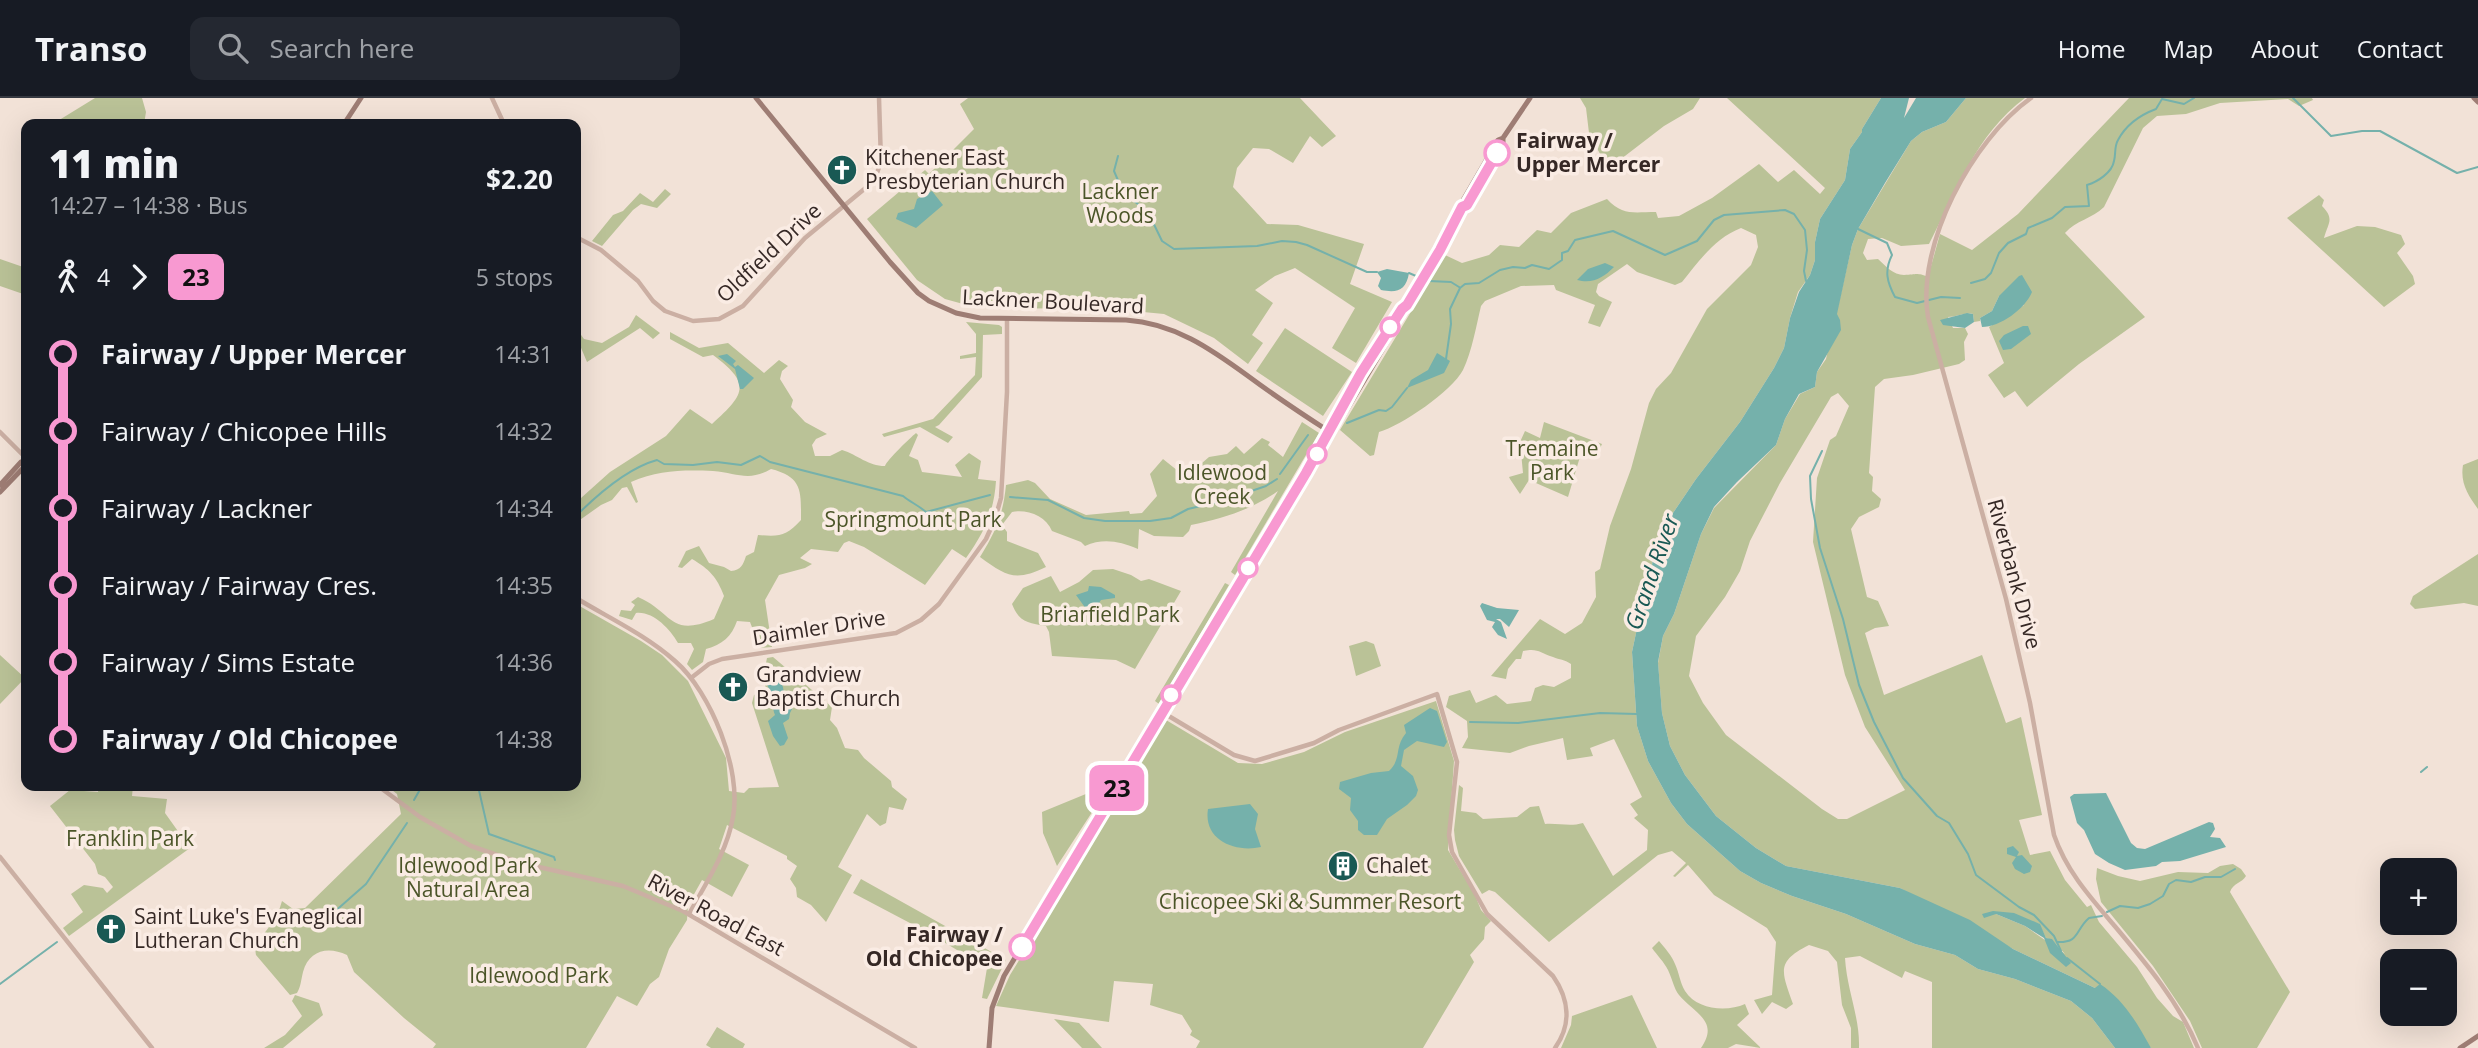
<!DOCTYPE html>
<meta charset="utf-8">
<style>
body{margin:0;font-family:"Open Sans",sans-serif;background:#242831;color:#f1f3f6;height:100vh;display:flex;flex-direction:column;font-size:26px;white-space:nowrap}
*{box-sizing:border-box;margin:0}
p{font-size:23px;color:#9ea1a6}
.icon{flex:none;width:38px;height:38px;fill:none;stroke:currentColor;stroke-width:2;stroke-linecap:round;stroke-linejoin:round}
.map{position:relative;flex:1;overflow:hidden}
.panel{position:absolute;left:21px;top:21px;width:560px;height:672px;display:flex;flex-direction:column;background:#171b24;border-radius:14px;box-shadow:0 7px 28px #0002}
.panel>*{flex:none}
.badge{padding:0 14px;border-radius:10px;font-size:24px;line-height:46px}
.fabs{position:absolute;left:2380px;top:760px;display:grid;gap:14px}
.fabs a{display:grid;place-items:center;width:77px;height:77px;border-radius:14px;background:#171b24;box-shadow:0 7px 28px #0002;font-size:35px}
.map>.badge{position:absolute;translate:-50% -50%;box-shadow:0 0 0 4px #fff}
.legs{display:flex;align-items:center;gap:10px;height:77px;padding:0 28px;font-size:23px}
.legs p{margin-inline-start:auto}
.headline{display:flex;align-items:center;justify-content:space-between;height:119px;padding:0 28px}
h1{font-size:38px;font-weight:800;line-height:52px}
ul{padding:0 28px;list-style:none}
li{display:flex;align-items:center;gap:24px;height:77px;font-size:26px}
li i{display:grid;place-items:center;width:10px;height:100%;margin:0 9px;background:currentColor}
li i::after{content:'';width:18px;height:18px;margin:-9px;border:5px solid;border-radius:50%;background:#171b24}
li p{margin-inline-start:auto}
li:first-child i{background:linear-gradient(#0000 50%,currentColor 0)}
li:last-child i{background:linear-gradient(currentColor 50%,#0000 0)}
header{display:flex;align-items:center;gap:42px;box-sizing:border-box;height:98px;padding:0 35px;background:#171b24;border-bottom:2px solid #363941}
header strong{font-size:33px}
nav{display:flex;gap:38px;margin-inline-start:auto;font-size:24px}
.search{width:490px;height:63px;background:#242831;display:flex;align-items:center;gap:18px;box-sizing:border-box;padding:0 24px;border-radius:14px;color:#9ea1a6;font-size:26px}
.map>svg:first-child{display:block}
</style>
<header>
<strong>Transo</strong>
<div class="search"><svg class="icon" aria-label="search" viewBox="0 0 24 24"><circle cx="10" cy="10" r="6"/><path d="M15 15l6 6"/></svg>Search here</div>
<nav><a>Home</a><a>Map</a><a>About</a><a>Contact</a></nav>
</header>
<div class="map">
<svg width="2478" height="950" viewBox="0 0 2478 950">
<rect width="100%" height="100%" fill="#f2e2d7"/>
<path fill="#bac297" fill-rule="evenodd" d="M95,0H142L146,14L144,26H58L56,24Z
M968,0H1300L1336,38L1322,49L1310,38L1293,65L1269,51L1253,50L1237,70L1233,89L1267,126L1298,127L1364,146L1350,186L1392,204L1356,265L1332,250L1355,210L1295,170L1275,178L1255,192L1273,205L1252,237L1263,245L1248,266L1214,240L1164,216L1112,211L996,210L974,209L945,201L917,182L867,121L925,72L929,76L974,31L960,6Z
M1580,0H1700L1693,11L1664,28L1608,71L1589,35L1586,10Z
M1727,0H1881L1862,31V34L1850,51L1845,82L1820,121L1815,144V162L1810,177L1798,194L1790,220L1784,250L1774,270L1740,324L1696,381L1673,415L1665,439L1653,460L1647,505L1639,521L1632,554L1637,628L1648,663L1671,705L1687,726L1740,773L1761,785L1792,798L1846,816L1915,846L1955,857L1978,871L2015,881L2071,903L2092,920L2115,950H1932V884L1905,873L1902,880L1860,858L1845,860C1847,893 1860,919 1859,950H1851V930L1842,907L1837,864L1828,853L1809,847C1775,864 1782,874 1793,906L1786,911L1772,904L1762,916L1754,902L1772,897L1776,844L1767,830L1714,797L1688,767L1675,779L1673,778L1686,765L1672,753L1658,757L1549,844L1495,794L1489,792L1482,796L1459,758L1455,742L1454,732L1459,687L1463,690L1461,713L1476,715L1483,721L1517,719L1530,709L1539,708L1545,726C1559,725 1570,729 1583,725L1613,778L1647,752L1648,732L1634,720L1638,717L1630,706L1642,699L1614,641L1590,650L1593,658L1567,662L1563,640L1529,648L1510,655L1462,650L1468,639L1467,623L1446,609L1449,598L1470,592L1476,605L1496,597L1507,606L1531,603L1535,590L1543,587L1554,589L1571,580V566C1564,561 1560,562 1553,559C1539,555 1539,550 1523,553L1521,561H1516L1508,571L1506,581L1491,578L1540,521L1565,536L1582,525L1596,499L1595,474L1600,471L1610,428L1631,371L1649,305L1656,291L1671,275L1707,211L1751,167L1758,149L1756,137L1741,130C1715,140 1699,163 1682,184L1675,187L1637,174L1627,166L1598,186L1596,194L1599,198L1612,204L1600,229L1588,225L1595,207L1556,192L1554,187L1521,188L1485,203L1481,208C1476,229 1472,253 1463,272C1452,293 1401,328 1379,334L1374,357L1370,358L1340,332L1445,157L1462,165L1489,157L1500,147L1519,149L1537,132L1551,135L1571,115L1607,101C1623,118 1633,114 1656,114L1658,120L1679,118L1712,100L1759,66L1778,84L1794,72L1820,96L1825,90Z
M1966,0H2025C1976,36 1956,94 1929,146L1901,148L1882,140L1868,141L1863,155L1867,162L1878,161C1886,168 1893,177 1904,177C1916,177 1916,174 1928,179L1940,136L1972,152L2018,116L2129,0H2312L2313,2L2299,8L2288,1L2220,5L2186,16L2157,18L2143,30L2104,109C2092,121 2076,122 2065,135L2145,219L2079,266L2027,309L2015,293L2004,300L1988,277L2004,265L1989,229L2024,207L1999,198L1992,213L1980,220V223L1974,224L1973,216C1965,214 1957,219 1948,219L1953,230H1965L1968,236L1964,244L1965,262L1959,266L1913,277L1884,281L1875,289L1869,375L1873,379L1872,393L1881,401L1879,409L1859,419L1851,431L1867,499L1878,503L1889,528L1875,530L1865,535L1884,597L1982,557L2006,625L2021,619L2042,717L2019,722L2030,757L2050,753L2065,782L2087,809L2091,807L2099,824L2137,869L2157,900L2173,918L2183,924L2194,950H2151L2095,890L2013,851L1900,790L1786,768L1756,750L1716,718L1685,677L1670,648L1662,615L1658,565L1663,538L1674,516L1701,436L1714,410L1776,347L1785,321L1800,296L1815,289L1817,274L1826,261L1852,147L1858,131L1911,43L1922,34L1946,24ZM1838,295L1849,308L1836,338L1830,342L1817,380L1813,444L1845,577L1865,629L1905,692L1847,721H1838L1822,711L1726,637L1703,605L1689,578L1696,538L1725,499L1740,473L1750,443L1780,385L1831,299ZM1996,816L2019,818L2039,826L2046,840L2052,842L2065,856L2025,828Z
M665,91L671,96L657,110L641,106L633,112L602,148L592,143L613,117L623,113L640,95L653,104Z
M2319,97L2324,102L2322,108C2335,121 2328,125 2324,140L2357,128L2375,129L2401,137L2405,146L2397,155L2413,178L2415,186L2384,209L2287,120Z
M0,161L26,170V197L0,188Z
M636,217L660,235L653,241L640,230L587,264L576,238V230L584,241L602,245L629,229Z
M966,224L999,227L1002,229V236L983,237L982,279L939,327L935,329L953,339L948,345L920,329L884,339L882,336L933,321L975,277L976,259L960,261V258L976,255V236Z
M1285,230L1352,274L1323,318L1256,273Z
M670,234L699,250L728,245L764,275L779,262L788,268L782,273L780,281L793,302L791,309L805,324L827,336L816,341L812,347L815,358H830L842,352C858,357 868,368 885,368C887,362 910,340 916,335L918,337L909,358L918,362L922,374L962,379L955,367L969,355L981,363L978,381L996,383C994,414 984,435 966,460L952,451L925,487L864,449L849,443L844,445L838,454L811,451L800,460L812,466L805,470L779,477L765,502L772,549L760,550L750,524L737,523C732,538 722,547 706,551L703,564L692,572L687,566L694,551L691,545H678C670,531 653,513 636,515L632,522L619,518L621,512L631,513L635,507L631,504L638,499C673,514 669,540 714,521L724,498C717,479 709,471 692,461L682,470L678,469L686,453L699,448L709,465L724,469L731,473C741,472 743,467 746,458L754,454L758,437C780,439 786,438 801,422C801,394 803,379 771,371C749,384 737,375 713,373C682,372 659,372 631,384L638,404L636,405L627,389L622,390L612,402L601,407L577,424L576,430V400H581L610,374L666,338L690,311L712,326C745,296 752,286 713,257L703,259L670,241Z
M1302,324L1319,335L1235,477L1231,474L1278,393C1253,411 1222,421 1191,427L1189,433L1183,439L1154,438L1139,431L1138,451C1119,443 1103,440 1085,448L1081,444L1052,433C1046,418 1027,411 1012,414L1002,427L1007,434V443L1038,455L1046,469C1015,484 1006,478 980,459C996,433 1003,417 1006,387L1028,382L1035,385L1050,401L1086,417L1129,413L1130,416L1142,415L1157,398L1150,376L1163,361L1178,373L1195,371L1209,359L1227,356L1236,348L1244,356L1262,340L1270,344L1268,347L1283,359Z
M1544,324L1602,346L1598,355L1582,352L1568,399L1529,382L1520,396L1510,381L1509,379L1523,375L1520,344L1525,333L1540,340Z
M2478,361V411C2468,397 2460,385 2463,367Z
M2478,456V508L2464,505L2415,511L2410,506L2413,498Z
M1113,471L1131,477L1141,483L1149,481L1181,493L1135,571L1116,562L1052,558L1049,534L1046,528C1028,525 1019,524 1012,506L1023,490L1051,478L1060,494L1079,484L1093,472Z
M1225,485L1229,487L1159,606L1155,603Z
M576,506L641,543L662,557L688,583L726,660L729,693L744,695L749,690L779,689L752,605L754,597L766,591L763,580L767,560L773,559L832,609L830,622L837,630L845,650L858,652L864,660L891,683L892,689L907,701L903,712L889,709L886,725L880,728L867,716L838,769L852,777L826,824L811,807L797,799L796,790L790,781L797,768L787,761V758L727,727L719,751L749,767L732,799L702,782L688,807L687,822L669,851L659,879L650,886L637,908L617,898L586,950H433L436,946L404,920L354,874L347,857C328,848 309,852 303,874C301,882 301,888 297,895L290,897L256,857C253,844 265,837 272,824L276,822L282,803L293,811L305,810L401,716L397,696L387,688H576Z
M1366,543L1374,546L1381,568L1356,578L1349,548Z
M0,557L25,580L0,606Z
M1436,603L1454,663L1448,752L1475,797L1481,812L1491,823L1485,829L1484,841L1470,857L1474,864L1423,950H1196L1200,943L1190,937L1192,933L1182,917L1150,907L1153,886L1114,883L1109,924L996,908L1010,877L1166,622L1238,665L1262,666L1304,654L1345,634Z
M99,688H133L132,698L167,701L165,715L190,750L69,838L63,830L83,814L71,796L84,787L103,790L107,795L113,789L105,779L98,776L95,766L50,708L70,692L98,694Z
M1098,691L1102,692L1100,702L1057,768L1043,735L1042,714Z
M2233,766L2241,771L2246,778C2242,785 2233,785 2230,794L2290,894L2257,950H2202L2190,923L2153,868L2101,804L2096,781L2097,770L2118,778L2140,783L2178,774L2208,775L2220,768Z
M861,781L1006,862L987,901L982,900L987,870L927,834L853,795Z
M1659,843C1665,850 1672,858 1675,866C1679,874 1680,885 1685,893C1697,912 1727,914 1745,906L1749,916L1737,927L1761,950L1736,946L1728,950H1701C1720,923 1694,915 1679,897C1674,891 1672,880 1668,872C1664,864 1657,857 1652,850Z
M295,897L319,905L323,917L283,950H264L285,937L302,918L292,903Z
M1632,897L1657,950H1561L1571,927L1572,918Z
M1054,921L1079,925L1102,950H1082Z
M717,929L745,946L743,950H711L706,947Z"/>
<path fill="#75b1ab" d="M1881,0H1909L1904,20L1916,0H1966L1946,24L1922,34L1911,43L1885,85L1858,131L1852,147L1837,216L1840,222L1841,232L1817,274L1815,289L1799,296L1785,321L1776,347L1737,384L1714,409L1701,436L1674,516L1663,538L1658,564L1662,615L1670,648L1685,677L1716,718L1756,750L1786,768L1900,790L1970,822L2013,851L2095,890L2100,886C2124,902 2137,925 2151,950H2115L2092,920L2071,903L2015,881L1978,871L1955,857L1915,846L1846,816L1792,798L1761,785L1740,773L1687,726L1671,705L1648,663L1637,628L1632,554L1639,521L1647,505L1653,460L1665,439L1673,415L1696,381L1740,324L1774,270L1784,250L1790,220L1799,194L1810,177L1815,162V144L1820,121L1845,82L1850,51L1862,34V31Z
M932,93L943,107L916,130L896,121L898,115L914,111L917,101Z
M1605,165L1614,169C1603,180 1593,186 1577,182L1588,171Z
M1387,171L1409,175C1406,193 1397,195 1381,192L1378,188L1381,180L1377,174Z
M2022,177L2032,194C2025,211 2000,229 1982,229L1980,220L1992,213L1999,198L2019,178Z
M1967,215L1973,216L1974,224L1965,230L1943,227L1940,222Z
M2023,228H2028L2031,236L2011,251L2003,252L1999,243L2004,237Z
M1437,255L1450,263L1444,275L1407,290L1411,282L1428,272Z
M727,256L736,263L733,266L735,269L738,267L754,280L743,291H740L735,271L718,258Z
M1089,488L1101,489L1115,497V500L1101,502L1097,508L1101,517L1097,526L1076,497L1088,493Z
M1482,505L1497,510L1519,512L1509,529L1500,521H1496L1501,524L1507,541L1498,537L1492,529L1495,524L1487,522L1480,508Z
M776,572L783,589L785,603L795,605L790,615L789,621L783,625L788,640L784,647L780,648L773,638L768,623L775,617C772,610 774,606 772,599C770,590 765,586 765,577Z
M1430,610L1437,613L1447,644L1444,649L1417,643L1404,652L1401,668L1413,678L1418,692L1416,698L1407,707L1387,721L1377,737H1364L1358,732V723L1350,712L1351,700L1339,691L1340,684L1371,675L1389,673C1402,661 1394,649 1406,635L1404,627Z
M2106,695L2131,745L2137,750L2145,751L2209,724L2213,725L2215,731L2210,739L2220,740L2226,749L2180,763L2162,764L2156,768L2125,772L2109,765L2095,756L2084,732L2077,725L2070,699L2074,696Z
M1250,706L1258,716L1255,731L1261,749C1235,755 1203,742 1208,711Z
M2013,748L2019,754L2017,758L2022,757L2032,768L2030,774L2024,776L2015,771L2012,765L2016,759L2007,756V750Z
M1993,813L2014,815L2040,826L2046,840L2052,841L2071,865L2066,869L2050,855L2044,840L2025,828L1996,816L1984,820L1982,816Z"/>
<g fill="none" stroke-linecap="round" stroke-linejoin="round">
<path stroke="#75b1ab" stroke-width="2" d="M2293,0L2331,38L2362,33H2380L2457,75L2478,69
M1118,58L1114,73L1120,87L1129,99L1148,114L1162,143L1174,151L1257,148L1282,143L1296,144L1307,147L1367,174H1377
M1858,131L1887,145L1892,157C1884,173 1887,184 1895,199L1917,205L1941,199L1960,200
M1409,175L1416,178
M1429,183L1451,184L1459,189
M1971,185L1985,181L1991,175L1999,155L2008,145L2026,136L2028,130L2052,120L2065,109L2089,108L2087,87C2097,84 2112,75 2114,63C2116,56 2114,49 2118,42C2126,27 2140,17 2156,11L2162,1L2184,6L2194,0
M1446,261L1451,226L1450,211L1460,190L1465,186L1479,185L1500,172L1513,169L1525,170L1532,167L1549,171L1562,162V155L1568,153L1575,142L1613,133L1665,157L1697,143L1714,122L1724,117L1785,112L1794,116L1805,132L1807,152L1804,173L1806,183
M1347,325L1379,312L1386,313L1392,309L1407,290
M1822,353L1810,378L1811,401L1820,450L1843,521L1859,587L1874,624L1903,680L1937,718L1949,725L1968,756L1976,777L2019,809L2034,817L2054,838L2061,853
M1280,376L1308,337
M1010,399L1048,402L1084,420L1105,423H1150L1171,420L1188,411L1222,403L1266,388L1277,381
M576,418C597,397 628,370 657,362L664,366L693,367L717,364L741,367L760,358L770,364L903,398C910,404 918,407 926,414L990,397
M1470,624L1518,625L1600,615L1637,616
M2421,674L2427,669
M478,688L489,736L554,759L555,762
M414,702L422,688
M2107,814L2120,808L2138,810L2150,806L2163,798L2169,786L2176,782L2191,784L2205,779H2221L2235,771
M324,823L366,786L407,725
M2057,844C2080,845 2075,832 2089,820L2102,818
M2067,860L2100,886
M0,886L57,844"/>
<path stroke="#cbafa3" stroke-width="4.5" d="M492,0L504,26
M2031,0C1972,42 1916,147 1928,219L2006,501L2030,605L2054,737C2066,772 2089,798 2113,826C2145,864 2179,904 2198,950
M576,139L601,152L613,162L638,183L653,203L665,213L693,223L719,221L743,208L805,140L874,83L881,64L879,0
M0,334L26,360
M576,500C609,520 646,537 675,563C711,594 742,672 733,719C727,754 706,785 689,816
M691,580L709,566L722,561L896,535L921,522L939,506L986,441L995,421L1001,400L1007,294V221
M1162,614L1234,657L1255,663L1314,645L1339,632L1437,596L1457,664L1449,737L1452,754L1487,816L1553,878C1569,901 1572,926 1555,950
M378,688L420,719L471,748L521,765L623,788L683,813L915,950
M0,759L152,950"/>
<path stroke="#9e7d74" stroke-width="5" d="M756,0L890,164L918,195L929,203L956,215L980,220L1126,222C1174,225 1211,251 1248,278C1275,298 1302,316 1330,334
M2474,0L2478,4
M344,26L361,0
M1462,109L1467,107L1503,45V40L1530,0
M1330,333L1336,330L1406,212L1407,207C1420,186 1461,126 1462,104L1498,42L1503,40
M0,387L21,364L26,363
M0,394L26,367V364
M989,950L992,910L1004,878L1306,375L1361,275L1402,210L1407,207
M2460,950L2478,938"/>
</g>
<g fill="none" stroke-linecap="round" stroke-linejoin="round">
<g stroke="#fff" stroke-width="16">
<path id="line-1" d="M1022,849L1306,375L1361,275L1402,211L1407,207L1440,152L1462,109L1467,107L1497,55"/>
</g>
<use href="#line-1" stroke="#f899d1" stroke-width="10"/>
</g>
<defs>
<g id="church-disc" transform="scale(1.575)"><circle r="9.5" fill="#195954" stroke="#faece4"/><path d="M-1.2-6h2.4v3.5h3.3v2.4h-3.3V6h-2.4V-.1h-3.3v-2.4h3.3Z" fill="#fff"/></g>
<g id="building-disc" transform="scale(1.575)"><circle r="9.5" fill="#195954" stroke="#faece4"/><path d="M-4-6H4V6H1V3H-1V6H-4ZM-2.5-4.3h1.7v1.8h-1.7ZM.8-4.3h1.7v1.8H.8ZM-2.5-1h1.7V.8h-1.7ZM.8-1h1.7V.8H.8Z" fill="#fff"/></g>
</defs>
<g fill-rule="evenodd">
<use href="#church-disc" x="842" y="72"/>
<use href="#church-disc" x="733" y="589"/>
<use href="#building-disc" x="1343" y="768"/>
<use href="#church-disc" x="111" y="831"/>
</g>
<g fill="#fff" stroke="#f899d1" stroke-width="3.5">
<circle cx="1497" cy="55" r="12"/>
<circle cx="1390" cy="229" r="9"/>
<circle cx="1317" cy="356" r="9"/>
<circle cx="1248" cy="470" r="9"/>
<circle cx="1171" cy="597" r="9"/>
<circle cx="1022" cy="849" r="12"/>
</g>
<g text-anchor="middle" stroke-width="7" stroke-linejoin="round" paint-order="stroke">
<g font-size="21" font-weight="bold" fill="#352825" stroke="#faece4" text-anchor="start">
<text x="1516" y="50">Fairway /<tspan x="1516" dy="24">Upper Mercer</tspan></text>
<text x="1003" y="844" text-anchor="end">Fairway /<tspan x="1003" dy="24">Old Chicopee</tspan></text>
</g>
<g font-size="21" fill="#352825" stroke="#faece4" text-anchor="start">
<text x="865" y="67">Kitchener East<tspan x="865" dy="24">Presbyterian Church</tspan></text>
<text x="756" y="584">Grandview<tspan x="756" dy="24">Baptist Church</tspan></text>
<text x="1366" y="775">Chalet</text>
<text x="134" y="826">Saint Luke's Evaneglical<tspan x="134" dy="24">Lutheran Church</tspan></text>
</g>
<g font-size="21" fill="#4b5528" stroke="#faece4">
<text x="1120" y="101">Lackner<tspan x="1120" dy="24">Woods</tspan></text>
<text x="1552" y="358">Tremaine<tspan x="1552" dy="24">Park</tspan></text>
<text x="1222" y="382">Idlewood<tspan x="1222" dy="24">Creek</tspan></text>
<text x="913" y="429">Springmount Park</text>
<text x="1110" y="524">Briarfield Park</text>
<text x="130" y="748">Franklin Park</text>
<text x="468" y="775">Idlewood Park<tspan x="468" dy="24">Natural Area</tspan></text>
<text x="1310" y="811">Chicopee Ski &amp; Summer Resort</text>
<text x="539" y="885">Idlewood Park</text>
</g>
<g font-size="21" fill="#352825" stroke="#faece4">
<text transform="translate(769 155) rotate(-43)" y="7">Oldfield Drive</text>
<text transform="translate(1053 204) rotate(3)" y="7">Lackner Boulevard</text>
<text transform="translate(2014 476) rotate(75)" y="7">Riverbank Drive</text>
<text transform="translate(819 530) rotate(-9)" y="7">Daimler Drive</text>
<text transform="translate(716 817) rotate(28)" y="7">River Road East</text>
</g>
<g font-size="23" font-style="italic" fill="#195954" stroke="#faece4">
<text transform="translate(1652 474) rotate(-71)" y="8">Grand River</text>
</g>
</g>
</svg>
<div class="fabs">
<a>+</a>
<a>−</a>
</div>
<b class="badge" style="left:1117px;top:690px;background:#f899d1;color:#111">23</b>
<section class="panel">
<div class="headline"><div><h1>11 min</h1><p>14:27 – 14:38 · Bus</p></div><b>$2.20</b></div>
<div class="legs"><svg class="icon" aria-label="walk" viewBox="0 0 24 24"><circle cx="13" cy="4" r="2"/><path d="M13 8l-2 6 4 7M11 14l-3 7M7 12l3-4h3l4 4"/></svg>4<svg class="icon" aria-label="forward" viewBox="0 0 24 24"><path d="M9 5l7 7-7 7"/></svg><b class="badge" style="background:#f899d1;color:#111">23</b><p>5 stops</p></div>
<ul>
<li><i style="color:#f899d1"></i><b>Fairway / Upper Mercer</b><p>14:31</p></li>
<li><i style="color:#f899d1"></i><span>Fairway / Chicopee Hills</span><p>14:32</p></li>
<li><i style="color:#f899d1"></i><span>Fairway / Lackner</span><p>14:34</p></li>
<li><i style="color:#f899d1"></i><span>Fairway / Fairway Cres.</span><p>14:35</p></li>
<li><i style="color:#f899d1"></i><span>Fairway / Sims Estate</span><p>14:36</p></li>
<li><i style="color:#f899d1"></i><b>Fairway / Old Chicopee</b><p>14:38</p></li>
</ul>
</section>
</div>
